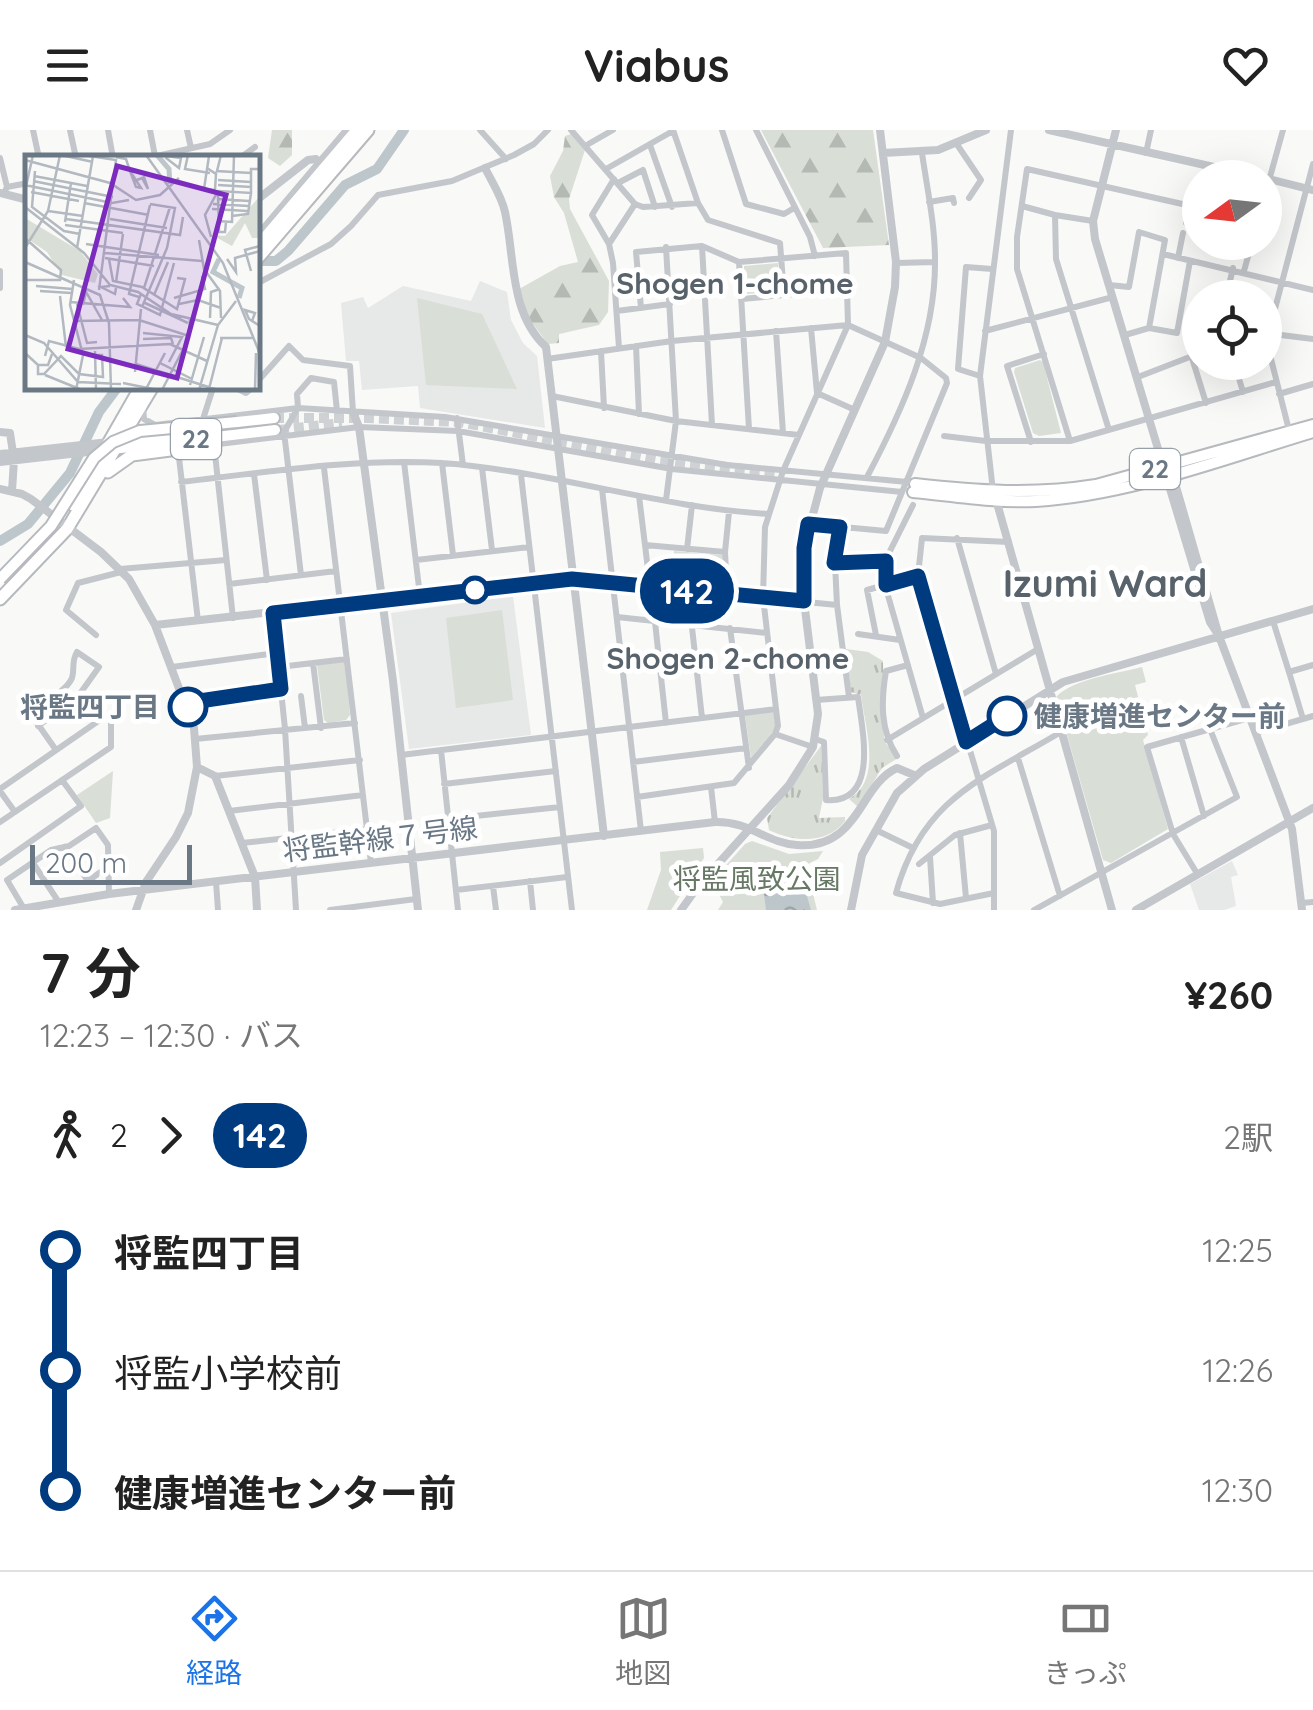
<!DOCTYPE html>
<html lang="ja">
<meta charset="utf-8">
<style>
body{margin:0;font-family:Quicksand,"Noto Sans JP",sans-serif;background:#f2f2f2;color:#222;height:100vh;display:flex;flex-direction:column;font-size:38px;white-space:nowrap}
*{box-sizing:border-box;margin:0}
p{font-size:32px;color:#767676}
.icon{flex:none;width:55px;height:55px;fill:none;stroke:currentColor;stroke-width:2;stroke-linecap:round;stroke-linejoin:round}
.map{position:relative;height:780px;overflow:hidden}
.side{display:flex;flex-direction:column;background:#fff;flex:1}
.side>*{flex:none}
.badge{padding:0 20px;border-radius:32px;font-size:35px;line-height:65px}
.needle{width:65px;rotate:255deg}
.buttons{position:absolute;left:1182px;top:30px;display:grid;gap:20px}
.buttons a{display:grid;place-items:center;width:100px;height:100px;border-radius:50%;background:#fff;box-shadow:0 10px 40px #0002;font-size:50px}
.scale{position:absolute;left:30px;bottom:25px;width:162px;box-sizing:border-box;padding-left:10px;border:5px solid #6a7886;border-top:0;font-size:28px;line-height:35px;white-space:nowrap;color:#6a7886;-webkit-text-stroke:8px #fff;paint-order:stroke}
.map>.badge{position:absolute;translate:-50% -50%;box-shadow:0 0 0 5px #fff}
.legs{display:flex;align-items:center;gap:15px;height:110px;padding:0 40px;font-size:32px}
.legs p{margin-inline-start:auto}
.head{display:flex;align-items:center;justify-content:space-between;height:170px;padding:0 40px}
h1{font-size:55px;font-weight:700;line-height:75px}
ul{padding:0 40px;list-style:none}
li{display:flex;align-items:center;gap:35px;height:120px;font-size:38px}
li i{display:grid;place-items:center;width:15px;height:100%;margin:0 12px;background:currentColor}
li i::after{content:'';width:25px;height:25px;margin:-12px;border:8px solid;border-radius:50%;background:#fff}
li p{margin-inline-start:auto}
li:first-child i{background:linear-gradient(#0000 50%,currentColor 0)}
li:last-child i{background:linear-gradient(currentColor 50%,#0000 0)}
header{display:flex;justify-content:space-between;align-items:center;height:130px;padding:0 40px;background:#fff;font-size:45px;font-weight:700}
.dock{display:flex;justify-content:space-around;align-items:center;height:140px;border-top:2px solid #e0e0e0;background:#fff;font-size:28px;color:#767676}
.dock a{display:grid;justify-items:center;gap:5px}
.dock .on{color:#1a73e8}
.map>svg:first-child{display:block}
</style>
<header><svg class="icon" aria-label="menu" viewBox="0 0 24 24"><path d="M4 6h16M4 12h16M4 18h16"/></svg>Viabus<svg class="icon" aria-label="heart" viewBox="0 0 24 24"><path d="M12 20l-8-8c-3-5 5-10 8-4 3-6 11-1 8 4z"/></svg></header>
<div class="map">
<svg width="1313" height="780" viewBox="0 0 1313 780">
<defs>
<pattern id="grass-tufts" width="24" height="20" patternUnits="userSpaceOnUse" patternTransform="scale(2.5)"><rect width="24" height="20" fill="#d9ded6"/><path d="M3 7l-1-3M5 7V3M7 7l1-3M15 17l-1-3M17 17v-4M19 17l1-3" fill="none" stroke="#b4b9b3"/></pattern>
<pattern id="forest-firs" width="22" height="20" patternUnits="userSpaceOnUse" patternTransform="scale(2.5)"><rect width="22" height="20" fill="#d9ded6"/><path d="M5 1l3.5 6h-7zM16 11l3.5 6h-7z" fill="#b4b9b3"/></pattern>
<pattern id="water-ripples" width="26" height="14" patternUnits="userSpaceOnUse" patternTransform="scale(2.5)"><rect width="26" height="14" fill="#bdc6cb"/><path d="M2 4q2-2 4 0t4 0M15 11q2-2 4 0t4 0" fill="none" stroke="#9ea6aa"/></pattern>
</defs>
<rect width="100%" height="100%" fill="#f9f9f7"/>
<path fill="#e7e8e8" d="M480,151L507,162L511,190L523,213L537,226L545,298L420,278L418,256L362,260L359,231H346L341,173L363,167L368,178L403,156L471,171Z
M513,466L531,605L409,619L391,483Z
M1232,731L1238,745L1231,747L1236,776L1224,780H1199L1190,754Z"/>
<path fill="url(#grass-tufts)" d="M846,519L868,522L883,531L884,611L898,628L882,638L858,677L849,669C883,650 865,597 861,565L851,562Z
M821,616L823,668L819,688L845,687V691C827,715 793,712 769,700L767,688Z"/>
<path fill="url(#forest-firs)" d="M272,0H292V25L280,36L268,28Z
M761,0H873L889,115L823,118Z
M571,4L585,20L569,69L570,79L609,151L608,182L599,195L559,204V213L548,214L527,186L519,159L560,136L578,132L564,83L554,67L550,46L563,21L565,6Z"/>
<path fill="#d9ded6" d="M778,133L779,162L744,164V136Z
M417,168L482,184L517,259L426,255Z
M1040,230L1043,232L1061,303L1039,306L1033,303L1014,242L1015,238Z
M674,421L722,425L723,438L712,439L711,459L699,458L701,438L673,434Z
M502,480L513,570L456,578L446,488Z
M345,532L350,585L346,590L328,593L324,590L317,535Z
M1142,537L1146,552L1135,555L1148,605L1143,610L1168,699L1111,733L1103,730L1056,567C1075,548 1116,544 1142,537Z
M772,582L775,583V599L751,628L745,585Z
M113,641L110,688L96,693L77,665Z
M752,711L789,724L823,721L818,729L806,735L817,780H718L723,772L712,751L745,714Z
M703,718L704,728L671,780H647L661,740L660,722Z"/>
<path fill="url(#water-ripples)" d="M765,747L779,758H790L802,749L811,780H766L762,749Z"/>
<g fill="none" stroke-linecap="round" stroke-linejoin="round">
<path stroke="#bdc6cb" stroke-width="10" d="M258,131H276L288,121L345,55L377,39L404,0
M0,411L28,394L70,343L99,282L117,258"/>
<path stroke="#ced2d5" stroke-width="10" stroke-dasharray="10 5" stroke-linecap="butt" d="M274,288H366L459,292L660,330L784,343
M279,300L342,293"/>
<g stroke="#b6babe" stroke-width="14">
<path id="primary" d="M237,292L274,288
M126,310L184,303
M112,319L275,300
M915,354C977,361 1034,365 1096,355L1313,295
M913,362C954,366 995,373 1036,371C1130,365 1223,329 1313,302"/>
</g>
<g stroke="#b6b9bd" stroke-width="15">
<path id="trunk" d="M258,116L357,0
M258,128L368,0
M108,342L132,325L178,319
M73,375L140,258
M0,469L67,399L152,258"/>
</g>
<path stroke="#c3c6ca" stroke-width="6" d="M33,0L39,28
M70,0L76,28
M108,0L113,28
M150,0L155,26
M187,0L191,18
M480,0L506,29
M571,0L635,74L609,114L613,133L619,218
M673,0L698,73L708,90L780,113L784,165
M722,0L746,74L784,84L794,78
M756,0L810,107L815,126
M956,13L981,50L969,68
M650,15L672,77
M585,16L613,0
M1146,23L1151,0
M0,28L7,57
M148,28L210,14L230,0
M240,28L255,17
M606,39L673,1
M618,53L643,40L655,77
M5,61L7,57L28,53
M1265,65L1283,0
M929,72L953,68L954,73
M635,74L643,77L698,73
M1022,76L1055,85
M1093,91L1055,85L1056,129L1109,300
M1186,93L1189,76
M258,104L346,0
M609,114L592,85L614,49
M702,116L712,295
M666,117L676,291L666,370
M1163,124L1313,160
M1178,128L1183,103
M739,132L749,299
M896,133L935,132
M0,141V158
M1244,141L1252,112
M258,153L331,114L351,96L378,65L452,51L514,25L534,14L548,0
M1109,155L1129,157L1139,102L1165,110L1149,198L1125,205
M1226,168L1233,138
M742,169L847,159
M617,181L670,174
M811,198L817,263L855,280
M1149,198L1177,203L1190,131
M776,201L783,303
M985,201L1113,167
M1265,203L1313,209
M636,216L639,284
M601,221L604,278
M1192,228L1206,273
M547,229L672,211L848,195L921,228L946,248L947,253L886,401L810,394
M1234,232L1243,262
M980,246L958,239L966,137L992,139
M1138,247L1200,223
M258,251L289,216L303,230L350,236L353,282
M236,258L246,263L252,258
M1279,264L1313,254
M552,266L676,291L799,305
M143,277L144,289L155,295L298,278L445,287L727,335L907,352
M457,288L463,335
M203,289L213,258
M1289,300L1271,229V194L1313,34
M944,306L986,311H1070L1276,252
M1070,311L1017,139V107L1027,39L1200,78
M1031,312L1007,236L1044,224
M214,315L233,488
M404,332L420,466
M442,333L453,425
M324,338L371,733
M482,338L492,420
M254,344L267,450
M521,345L572,780
M867,347C902,281 936,207 935,130C935,94 927,58 922,23
M181,352C267,342 356,328 442,333C552,341 659,378 769,384
M602,359L641,701
M993,361L980,246L1011,0
M639,366L650,456
M957,408L996,544
M645,415L725,422
M687,419L692,375
M416,430L529,417
M885,431V455L923,588
M835,433L885,431L913,375
M120,439L226,430
M301,445L284,302L298,278L297,264L311,248L334,252L337,281
M918,446L922,408L1009,412
M573,449L837,475L835,433L840,397
M229,454L336,441
M688,461L702,588
M727,464L725,422L729,382
M837,475L849,567
M273,483L285,599L296,780
M617,487L767,503
M198,491L178,319L359,297L458,301L672,339L902,362
M1273,491L1289,542
M655,492L666,593
M730,498L749,638
M858,504L900,510
M96,505L66,480L78,453L121,442
M876,505L867,460L918,446L994,701V780
M313,533L321,598
M172,537L277,523
M279,537L347,529
M79,565L107,584
M301,566L305,598
M186,573L281,559
M1303,589L1289,542L1313,535
M38,596L79,565L99,537L77,522C71,532 75,538 72,548C66,562 41,574 30,583L56,620
M1255,603L1313,586
M775,604L813,617
M1181,607L1204,686
M195,609L355,593
M815,609L824,612L826,670C880,674 862,599 858,567L816,570
M887,610L1038,519
M441,620L458,780
M401,625L776,579
M897,626C880,600 881,571 886,541L908,535
M1018,628L1060,766
M633,632L746,618
M215,646L360,630
M444,654L556,641
M711,657L715,692
M0,659L107,585L111,588V617L0,692
M0,661L15,682
M637,667L734,653L775,604L778,596L763,467L765,397L783,341L848,195L846,123L739,132L702,116L636,122L641,178
M229,681L363,665
M448,689L560,677
M876,700L911,717
M960,703L966,768
M242,713L367,699
M64,717L88,751L109,736
M930,727L933,773
M0,733L81,676L62,650
M33,733L58,771
M919,734L955,705L992,695
M1198,745L1173,704L1147,617L1249,588
M530,751L533,780
M216,752L218,780
M493,756L496,780
M456,760L567,747
M994,763L940,774L896,763C922,668 984,648 1061,602
M1301,773L1313,772
M23,777L7,750L51,720L69,716L96,698L108,715L109,764
M330,780L416,769
M1034,780L1237,667L1210,599"/>
<path stroke="#c3c6ca" stroke-width="8" d="M1049,0L1263,48
M1116,0L1093,91L1095,109L1210,492L1219,506
M883,23L938,20L986,0
M485,38C492,52 502,67 505,82C515,127 509,183 546,217L604,706
M1265,48L1313,60
M0,63L28,70
M258,69L308,30L316,29L326,38
M353,282L359,297L393,551L418,780
M0,302L10,303L13,323
M0,324L109,312
M0,332L105,320
M1168,345L1175,353L1219,506L1292,699L1302,780
M0,359L22,364L31,369L101,422L129,449L155,495L194,598L197,637L188,683L176,707L146,752L136,780
M12,361L14,330
M995,366L1112,780
M155,495L572,449
M197,637L215,646L255,747L257,780
M15,780L109,764L715,692C750,691 766,713 797,715C859,720 859,655 897,638L914,645
M681,780L699,755L789,655L813,617L818,584L804,471V418L820,358L885,212L895,157L896,132L880,0
M851,780L862,725L897,663L924,639L1063,552L1313,479
M1136,780L1313,678"/>
<use href="#primary" stroke="#fff" stroke-width="10"/>
<use href="#trunk" stroke="#fff" stroke-width="11"/>
<g stroke="#b6babe" stroke-width="14" stroke-linecap="butt">
<path id="primary-bridge" d="M0,449L51,396L94,328L113,312L140,301L237,292"/>
</g>
<use href="#primary-bridge" stroke="#fff" stroke-width="10"/>
</g>
<g fill="none" stroke-linecap="round" stroke-linejoin="round">
<g stroke="#fff" stroke-width="22">
<path id="line-1" d="M188,577L186,573L281,559L273,483L572,449L804,471V418L808,394L840,397L834,433L886,431V455L918,446L966,612L1007,586"/>
</g>
<use href="#line-1" stroke="#003b80" stroke-width="15"/>
</g>
<g fill="#fff" stroke="#003b80" stroke-width="5">
<circle cx="475" cy="460" r="12"/>
<circle cx="188" cy="577" r="18"/>
<circle cx="1007" cy="586" r="18"/>
</g>
<g text-anchor="middle" stroke-width="10" stroke-linejoin="round" paint-order="stroke">
<g fill="#fff" stroke="#97a0aa" stroke-width="2.5">
<rect x="171" y="289" width="50" height="40" rx="8"/>
<rect x="1130" y="319" width="50" height="40" rx="8"/>
</g>
<g font-size="25" font-weight="bold" fill="#6a7886">
<text x="196" y="318">22</text>
<text x="1155" y="348">22</text>
</g>
<g font-size="28" font-weight="bold" fill="#6a7886" stroke="#fff" text-anchor="end">
<text x="160" y="587">将監四丁目</text>
<text x="1034" y="596" text-anchor="start">健康増進センター前</text>
</g>
<g font-size="28" fill="#6a7886" stroke="#fff">
<text transform="translate(380 709) rotate(-7)" y="10">将監幹線７号線</text>
</g>
<g font-size="28" fill="#677865" stroke="#fff">
<text x="757" y="759">将監風致公園</text>
</g>
<g font-size="30" font-weight="bold" fill="#57626b" stroke="#fff">
<text x="735" y="164">Shogen 1-chome</text>
<text x="728" y="539">Shogen 2-chome</text>
</g>
<g font-size="38" font-weight="bold" fill="#57626b" stroke="#fff">
<text x="1105" y="467">Izumi Ward</text>
</g>
</g>
<g transform="translate(25 25)">
<rect width="235" height="235" fill="#f9f9f7"/>
<path d="M235,41V83H227L220,68L207,91L187,80L200,81Z" fill="#d9ded6"/>
<path d="M0,63L55,96L73,119L70,128L37,120L22,97L0,82Z" fill="#d9ded6"/>
<path fill="none" stroke="#bdc6cb" stroke-width="5" d="M132,0L144,14L145,29M194,104L188,117L217,133L214,143"/>
<path fill="none" stroke="#b3b9c0" stroke-width="2.5" d="M36,0L68,7M58,0L91,5L74,135M121,0L198,108L235,199M141,0V3L154,13L156,3L141,1M163,0L160,14L185,18M196,0L192,16L226,18M91,2L101,4L105,16L111,32L116,33L105,16M0,5L85,28L111,45L135,40L154,23M182,13L191,19L190,35L179,34L184,1M10,16L7,52L39,76L55,79M9,21L62,31M112,25L117,23L119,22L123,34L117,23M193,25L226,27M8,26L88,42M0,30L87,48L104,45M193,30L226,32M0,36L8,0M6,37L54,46M193,39L194,77H200L201,67M193,44L224,46M59,48L124,60M188,49L224,51M0,52L59,98L85,130L113,137L146,159L193,170M187,54L223,56M23,56L58,61M207,61L223,59L226,38M41,64L155,80L158,62M85,64L142,73M192,66L207,67L209,0M40,67L46,28M40,70L98,78M186,82L180,60L193,36L226,38V14H235M174,85L179,114L195,136L196,163M61,89L134,100M0,93L23,56L35,0M52,93L68,1M80,98L177,106M80,103L129,111M84,104L88,126L117,132L152,154L160,124L152,123M202,104L211,117L210,103L235,96M0,107L75,140L84,168L86,235M226,116L220,95L235,91M0,125H35L36,115L1,84M49,125L45,150L58,200L51,235M91,127L98,79M11,131L47,134M85,131L76,132L90,139L91,133M119,133L145,52M15,136L46,138M116,139L112,149L135,160L149,108M129,140L143,107M35,141L41,192M114,142L104,139L125,50M149,143L180,134L177,121M45,147L105,152L98,143M120,148L163,168M52,149L62,188L72,187M154,149L173,145L196,153M58,150L61,137L77,165M117,152L142,93L150,53L125,49M185,163L186,137L195,134M49,166L114,165L164,181M227,166L230,158L220,155L224,164L235,171M118,178L157,182L144,207M0,180L19,188L53,227L96,229M195,183H228M118,184L146,183L148,189M70,196L71,235M0,198L13,210H23L27,199M20,201L24,186L54,194L145,189L182,206M135,208L167,224M111,209L193,235M13,210V219H19L36,201L54,219L78,222L77,200H70M110,217L116,154M20,220L57,235M98,228L133,235M165,230L179,182M121,234L140,198M184,234L197,183M137,235L164,183L165,163M174,235L193,170L211,146M230,235L231,198"/>
<path fill="#7b2cbf" fill-opacity="0.15" stroke="#7b2cbf" stroke-width="5" d="M92,11L201,40L152,223L43,194Z"/>
<rect width="235" height="235" fill="none" stroke="#6a7886" stroke-width="5"/>
</g>
</svg>
<div class="buttons">
<a><svg class="needle" viewBox="-14 -14 28 28"><path d="M0-13l5 13h-10z" fill="#e53935"/><path d="M0 13l5-13h-10z" fill="#767676"/></svg></a>
<a><svg class="icon" aria-label="locate" viewBox="0 0 24 24"><circle cx="12" cy="12" r="6"/><path d="M12 2v4M12 18v4M2 12h4M18 12h4"/></svg></a>
</div>
<div class="scale">200 m</div>
<b class="badge" style="left:687px;top:461px;background:#003b80;color:#fff">142</b>
</div>
<section class="side">
<div class="head"><div><h1>7 分</h1><p>12:23 – 12:30 · バス</p></div><b>¥260</b></div>
<div class="legs"><svg class="icon" aria-label="walk" viewBox="0 0 24 24"><circle cx="13" cy="4" r="2"/><path d="M13 8l-2 6 4 7M11 14l-3 7M7 12l3-4h3l4 4"/></svg>2<svg class="icon" aria-label="forward" viewBox="0 0 24 24"><path d="M9 5l7 7-7 7"/></svg><b class="badge" style="background:#003b80;color:#fff">142</b><p>2駅</p></div>
<ul>
<li><i style="color:#003b80"></i><b>将監四丁目</b><p>12:25</p></li>
<li><i style="color:#003b80"></i><span>将監小学校前</span><p>12:26</p></li>
<li><i style="color:#003b80"></i><b>健康増進センター前</b><p>12:30</p></li>
</ul>
</section>
<nav class="dock">
<a class="on"><svg class="icon" aria-label="directions" viewBox="0 0 24 24"><path d="M12 3l9 9-9 9-9-9zM9 14v-3h6M13 9l2 2-2 2"/></svg>経路</a>
<a><svg class="icon" aria-label="map" viewBox="0 0 24 24"><path d="M3 6l6-2 6 2 6-2v14l-6 2-6-2-6 2zM9 4v14M15 6v14"/></svg>地図</a>
<a><svg class="icon" aria-label="tickets" viewBox="0 0 24 24"><path d="M3 7h18v10H3zM15 7v10"/></svg>きっぷ</a>
</nav>
